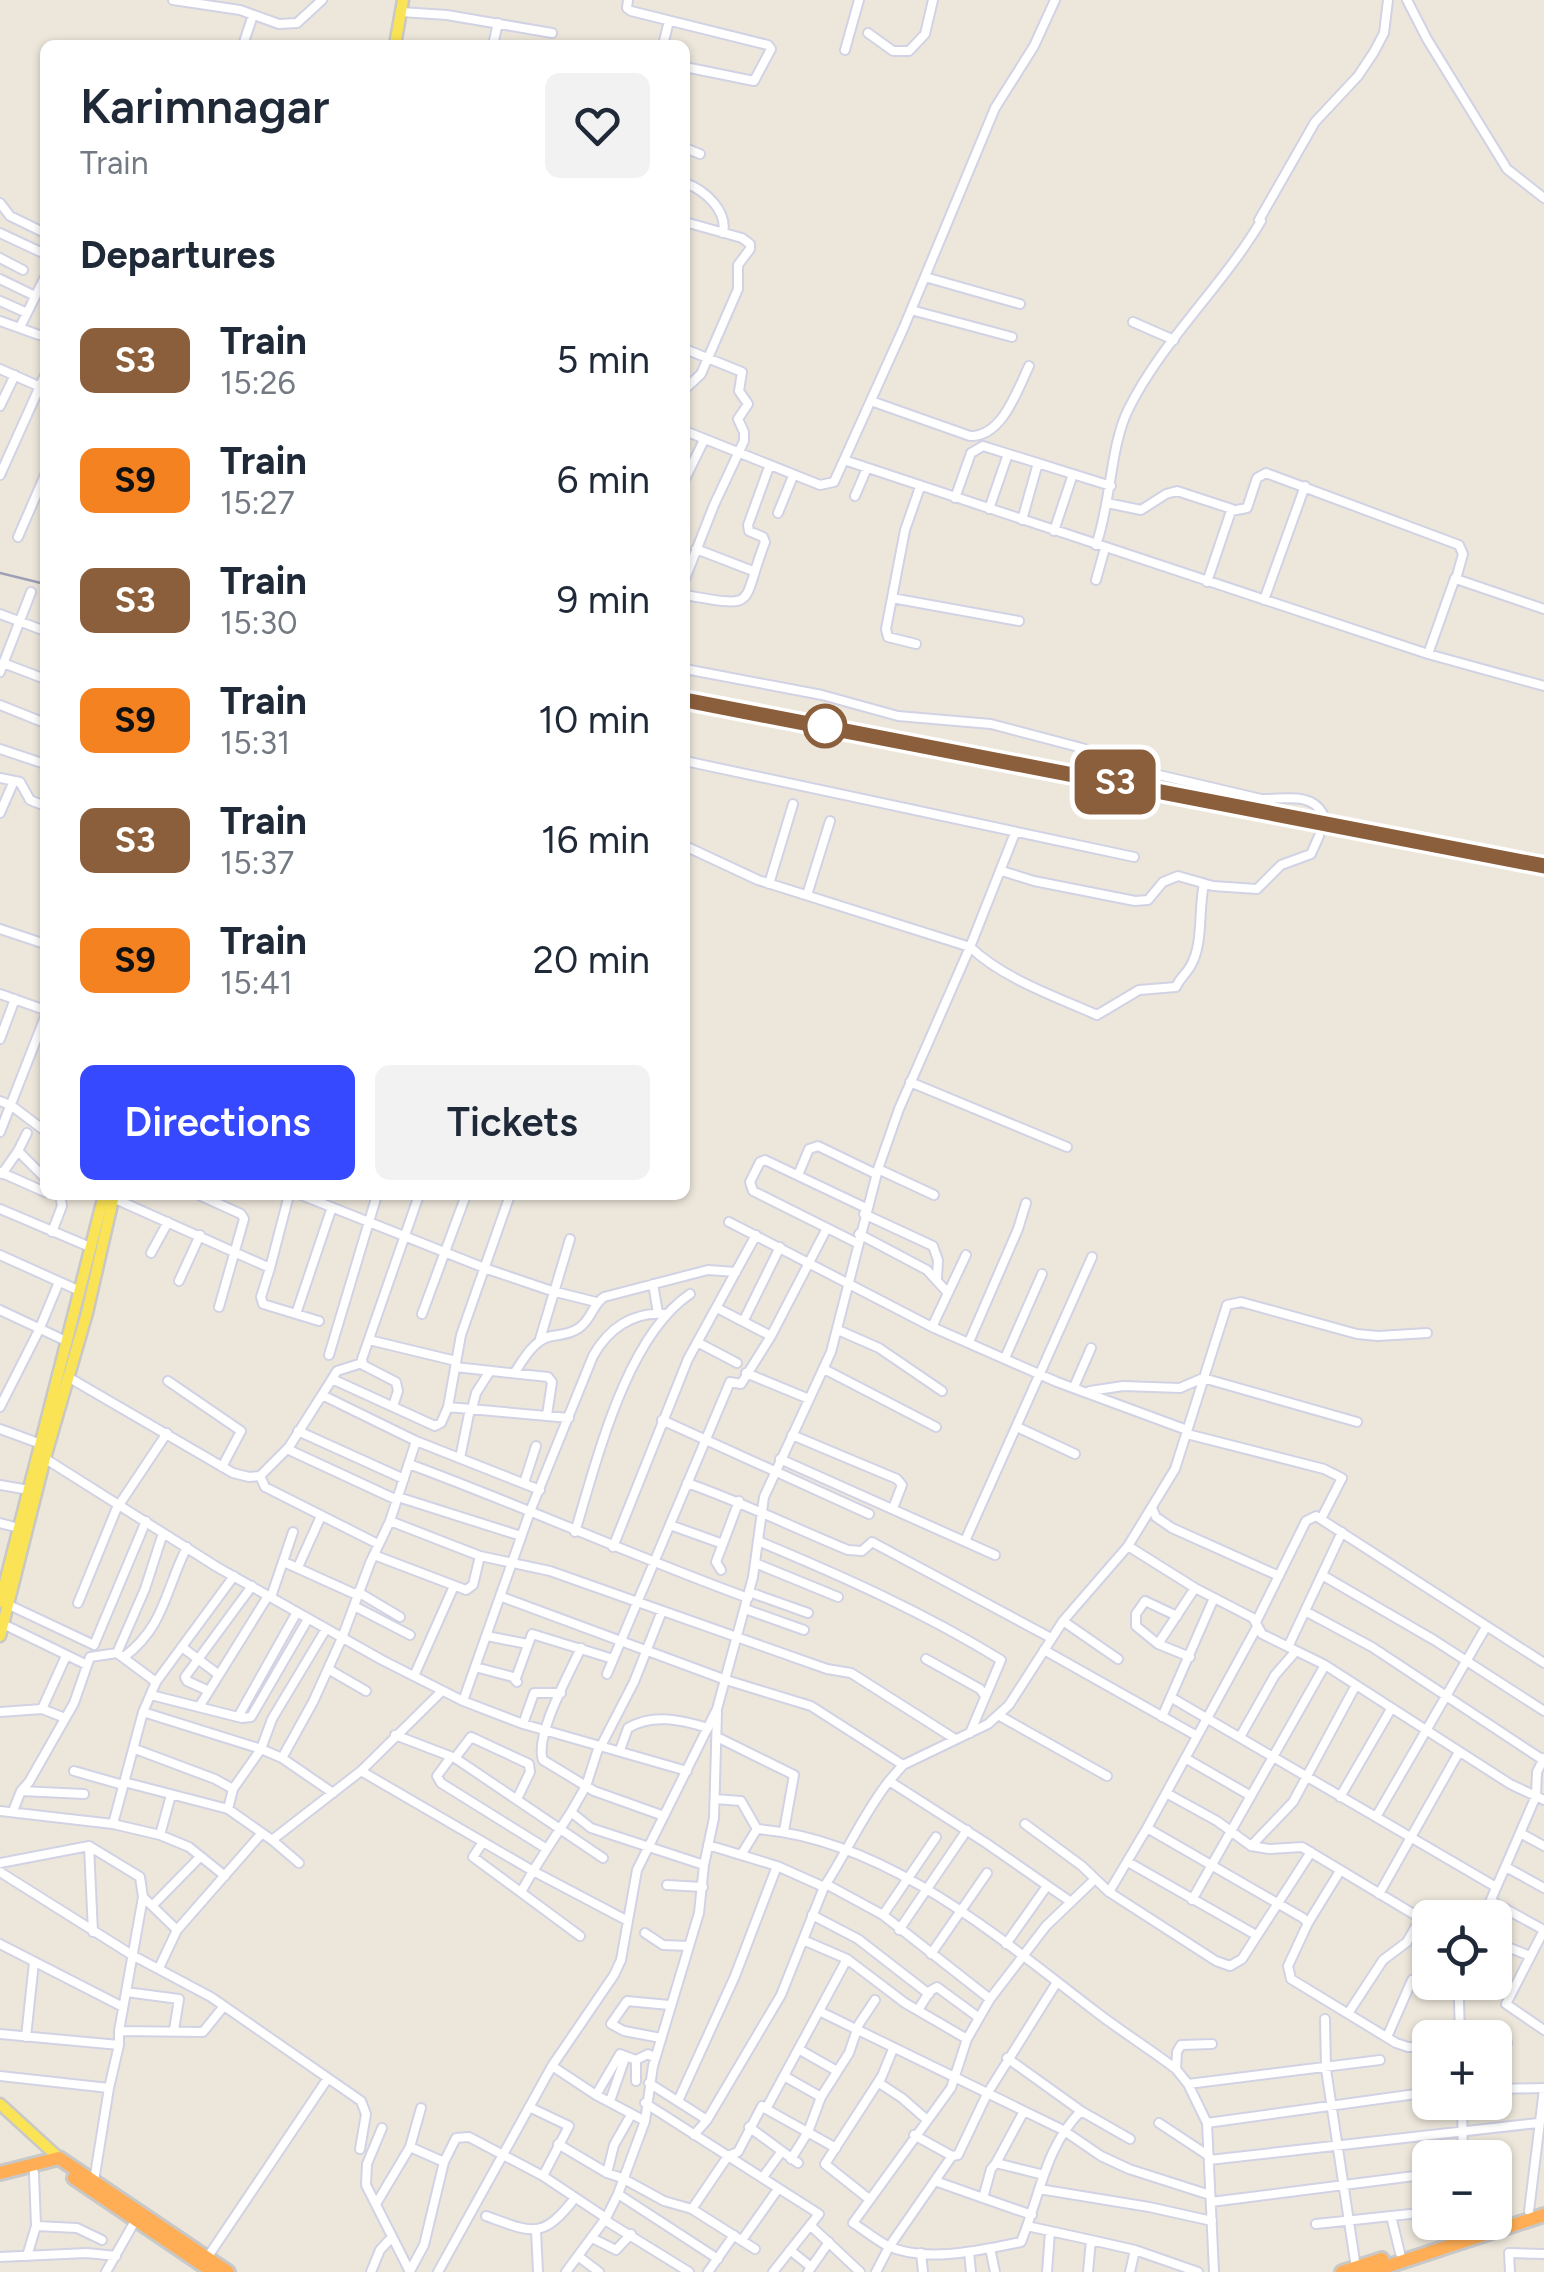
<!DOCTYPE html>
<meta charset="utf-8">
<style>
body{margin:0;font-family:Figtree,sans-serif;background:#f2f2f3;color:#1f2937;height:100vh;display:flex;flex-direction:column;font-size:38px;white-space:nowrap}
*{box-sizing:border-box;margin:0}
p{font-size:32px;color:#747a83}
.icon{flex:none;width:55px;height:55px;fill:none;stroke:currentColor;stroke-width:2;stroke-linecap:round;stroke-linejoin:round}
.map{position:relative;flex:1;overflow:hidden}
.panel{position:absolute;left:40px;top:40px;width:650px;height:1160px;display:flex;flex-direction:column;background:#fff;border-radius:15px;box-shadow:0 2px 8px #0004}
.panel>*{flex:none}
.badge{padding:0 20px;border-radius:15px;font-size:35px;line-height:65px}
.tools{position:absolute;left:1412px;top:1900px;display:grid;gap:20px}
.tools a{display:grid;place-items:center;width:100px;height:100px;border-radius:15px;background:#fff;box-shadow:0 2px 8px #0004;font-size:50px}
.map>.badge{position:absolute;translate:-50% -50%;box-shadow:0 0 0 5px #fff}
h2{padding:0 40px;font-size:38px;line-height:90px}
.round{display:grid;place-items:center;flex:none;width:105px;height:105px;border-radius:15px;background:#f2f2f3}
.headline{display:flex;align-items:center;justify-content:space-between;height:170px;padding:0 40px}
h1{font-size:48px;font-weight:600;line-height:75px}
.primary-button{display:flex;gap:20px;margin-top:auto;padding:20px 40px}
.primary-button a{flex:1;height:115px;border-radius:15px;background:#3749ff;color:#fff;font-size:40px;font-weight:600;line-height:115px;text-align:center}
.primary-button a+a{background:#f2f2f3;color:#1f2937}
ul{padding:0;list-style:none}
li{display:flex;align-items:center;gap:30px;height:120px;padding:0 40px}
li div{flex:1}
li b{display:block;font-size:38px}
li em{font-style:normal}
li .badge{min-width:110px;font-weight:700;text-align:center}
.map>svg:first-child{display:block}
</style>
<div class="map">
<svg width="1544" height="2272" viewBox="0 0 1544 2272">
<rect width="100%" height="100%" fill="#ede7db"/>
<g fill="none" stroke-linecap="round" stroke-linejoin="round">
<path stroke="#c6c1b8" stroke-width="8" stroke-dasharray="8 4" stroke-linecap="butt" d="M1319,836L1323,814"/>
<g stroke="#d1d2e4" stroke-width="12">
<path id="minor" d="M173,0L240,10L279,24L297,23L322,0
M628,0L627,8L631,11L768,45L771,49L754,81L685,67
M1407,0L1427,39L1507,169L1544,198
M401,12L447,15L552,33
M868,33L893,51H909L925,34L933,0
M243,45L253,15
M493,45L498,23
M663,45L669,21
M845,50L859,0
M685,148L700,154
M685,183C705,190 728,211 723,233
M0,203L10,216L45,233
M1259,220L1315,122L1358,76L1374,52L1384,33L1388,0
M685,222L742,238L750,244V249L738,265V289L701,374L685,389
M0,233L45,254
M0,258L23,270
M925,277L1020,304
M0,279L35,296
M0,301L27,313
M911,310L1012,337
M0,321L39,335
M1133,322L1174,340
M20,327L45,277
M685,349L742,372L739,391L748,404L738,419L744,432V441L714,505L685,579
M0,369L45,389
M871,401L970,436C1002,437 1017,391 1029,366
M0,406L15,375
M685,431L820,485L834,482L844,460L1428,654L1544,686
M844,460L904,327L995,108L1034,46L1055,0
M0,475L45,375
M685,479L704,440
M855,496L867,468
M955,498L971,453L983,446L1111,486
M1107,503L1141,510L1166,494L1177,491L1232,509
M989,509L1008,454
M778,513L793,476
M1022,520L1038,463
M1054,531L1073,474
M18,537L45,475
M1096,545C1111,504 1110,447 1128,410C1162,341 1222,287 1261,221
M696,549L753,571
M1096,580L1105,548
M1207,582L1231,511L1247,508L1257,478L1266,473L1459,545L1463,554L1456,579L1544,609
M685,595C760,608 740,607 765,542L763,537L749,531L748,525L769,467
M892,598L1019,621
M1264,600L1305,486
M0,614L45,631
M916,644L888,637L886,629L905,530L920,487
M1428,654L1455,578
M3,663L45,679
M685,669L822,695L898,716L991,724L1082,748L1129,768L1261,799C1282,800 1311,791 1323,814
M0,672L31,592
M0,705L45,723
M0,749L45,764
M685,761L1134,857
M0,778L20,782L30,800L45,806
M0,813L14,781
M685,846L758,880L970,947C1004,979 1054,996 1097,1015L1139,990L1176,987C1180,978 1185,975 1190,967C1204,944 1198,910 1204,884
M1002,871L1034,881L1135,901L1148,900L1163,882L1178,876L1213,886L1257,889L1281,865L1311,854L1319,836
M769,884L793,804
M807,895L830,821
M0,929L45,944
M0,994L45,1010
M0,1039L15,999
M910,1082L1067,1147
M0,1101L12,1106L45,1131
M0,1132L45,1017
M27,1133L18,1151L45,1178
M878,1169L934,1195
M0,1172L45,1192
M2,1174L18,1151
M798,1175L809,1149L818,1146L876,1174
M199,1195L241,1214L244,1219L219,1307
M301,1195L487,1269L552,1291L596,1302
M113,1198L270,1268L289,1195
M0,1209L90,1247
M864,1214L933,1246L938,1260L937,1279
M729,1222L932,1327L1057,1382L1187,1430
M52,1232L62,1206L60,1195
M859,1234L927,1270L948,1293
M857,1243L753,1191L750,1182L760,1162L765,1160L866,1208
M151,1253L168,1222
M0,1255L80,1291
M270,1268L261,1297L263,1304L319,1321
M179,1281L200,1235
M653,1284L658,1313
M717,1308L771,1336
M0,1310L66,1341
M296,1314L332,1207
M422,1314L466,1195
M744,1320L780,1247
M932,1327L966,1255
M838,1330L879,1348L942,1391
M540,1339L570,1239
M369,1340L456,1361
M697,1342L737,1363
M969,1342L1018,1229L1026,1203
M329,1355L377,1195
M1005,1358L1042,1274
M455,1367L548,1377L552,1382L547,1415
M824,1369L936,1427
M515,1372C523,1360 533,1342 548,1337C560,1334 569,1335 579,1328C592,1319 592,1305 604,1297L708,1270L736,1272
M746,1373L809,1399
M68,1377L233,1473L249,1477L260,1476L265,1487L378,1544
M332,1379L435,1426L441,1423L448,1407L461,1335L510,1195
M168,1381L241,1431L222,1467
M1074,1387L1091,1348
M1090,1391L1123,1386L1180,1388L1203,1378L1357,1422
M322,1395L337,1371L362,1363
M393,1406L398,1391L396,1382L363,1365L362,1359L419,1195
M0,1407L39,1330L59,1282
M448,1407L569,1418
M472,1409L476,1393L490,1371
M662,1420L869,1514
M1017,1427L1075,1454
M0,1429L41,1444
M298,1431L404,1479
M1187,1434L1324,1469L1342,1478L1321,1519
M792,1435L897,1479L902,1485L893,1508
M287,1449L397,1500
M41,1456L217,1567L382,1660L463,1701L523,1724L687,1771
M460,1458L470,1409
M780,1459L995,1555
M409,1464C523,1506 633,1556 748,1598
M260,1476L289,1447L322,1395L416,1441
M524,1483L536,1446
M687,1483C742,1502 794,1528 848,1550L862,1551L872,1542L1051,1638
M0,1485L29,1490
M398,1497L521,1536
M119,1505L167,1433
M1152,1508L1156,1517L1172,1528L1279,1576
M390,1521L480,1556L550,1571L827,1669L851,1673L955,1739
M0,1523L19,1528
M670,1525L723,1544
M575,1532C597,1460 626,1337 690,1294
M758,1541C842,1576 923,1612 1001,1660L970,1733
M965,1541L1092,1257
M1128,1546L1195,1588L1253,1618L1262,1634L1325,1665L1192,1900
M613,1547L688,1359L756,1235
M374,1555L466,1590L473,1585L480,1556
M284,1562L357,1595
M755,1563L838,1597
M298,1567L321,1516
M721,1570L716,1562L739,1501
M1322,1575L1434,1640L1544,1711
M358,1592L400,1617
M749,1592L808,1613
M271,1597L293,1532
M502,1597L726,1680L811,1706L903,1765
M78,1603L118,1505
M9,1605L94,1645L146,1521
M354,1606L410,1635
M745,1609L804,1630
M1305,1611L1372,1647L1543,1760
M1177,1616L1145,1601L1136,1614V1626L1158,1644L1190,1657
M1063,1621L1118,1659
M1256,1622L1306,1521L1316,1516L1544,1663
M3,1624L87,1665
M1257,1627L1147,1828L1303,1918L1308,1923L1288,1966L1291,1979L1396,2043L1408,2047H1430
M487,1636L527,1644
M1158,1644L1195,1588
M182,1647L219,1675
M1288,1647L1342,1532
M581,1648C570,1672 534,1736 543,1760L594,1791L664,1816
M1044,1650L1197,1736
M117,1653L145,1589L163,1533
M124,1657C165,1626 165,1590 187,1547
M926,1659L980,1689L985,1696
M1325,1665L1510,1784L1544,1800
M475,1667L513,1677L517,1682
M328,1669L366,1691
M607,1674L730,1382L741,1384L771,1336L827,1228
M414,1676L454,1586
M516,1678L532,1634L613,1659
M156,1682L234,1576
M209,1691L187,1681L185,1677L252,1586
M151,1695L242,1718L251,1717L308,1619
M1172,1698L1496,1887
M463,1701L531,1509L593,1356C608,1329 633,1311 665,1314
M199,1707L268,1596
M42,1709L66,1656
M0,1712L42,1709L65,1718
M143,1712L261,1749L272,1719L326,1629
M998,1715L1107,1776
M238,1717L297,1612
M1162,1717L1214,1598
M523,1724L534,1693H561
M395,1735L455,1758L603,1858
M1240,1737L1275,1675L1296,1651
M719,1738L794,1775L784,1831
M602,1744L634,1682L662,1611
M599,1746L586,1786L571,1812L591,1828L704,1865
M135,1749L215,1779L233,1789
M620,1750L628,1728C653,1713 682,1720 708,1728
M451,1757L437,1776L441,1783L547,1849L571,1812
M282,1758L313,1702L342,1638L370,1563L390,1521L416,1441L540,1490
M455,1758L471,1737L529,1764L530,1772L517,1799
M1185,1758L1251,1796
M1544,1758L1537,1772L1536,1796L1520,1833L1544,1846
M74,1771L123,1785
M361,1771L533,1871L547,1849
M124,1782L228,1809L272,1840L299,1863
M21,1791L84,1794
M1168,1794L1217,1821L1251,1846L1269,1849L1302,1847L1430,1924
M1340,1797L1391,1709
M715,1799L741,1801L757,1829C885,1839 997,1936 1095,2011C1122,2032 1150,2049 1176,2069L1188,2084L1207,2123L1214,2272
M228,1809L233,1789L261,1749L282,1758L333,1793
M0,1811L113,1824L160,1835L189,1847L225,1876
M13,1811L21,1791L29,1782L74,1703L90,1657L117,1653L156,1682L143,1712L113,1824
M1376,1817L1486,1627
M1025,1824L1082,1866L1109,1892L1216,1961L1230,1966L1242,1959L1311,1852
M160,1835L171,1795
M272,1840L361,1771L442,1691
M483,1842L473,1857L580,1936
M89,1846L93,1932
M1251,1846L1293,1802L1356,1685
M741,1855L757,1829
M1128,1862L1256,1935
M0,1863L89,1846L140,1877L143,1897L177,1930L159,1968
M1506,1867L1544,1888
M0,1872L132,1955L211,1997L361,2101L366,2114L360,2149
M826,1884L883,1915L936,1837
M667,1885L703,1887
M824,1887C847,1852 863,1814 889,1781
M521,1892L533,1871L628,1921
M1109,1892L1147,1828
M1379,1894L1459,1752
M1491,1901L1544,1930L1506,2004L1544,2030
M1071,1902L986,1843L889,1781L903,1765L988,1724L1009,1705L1063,1621L1128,1546L1175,1469L1227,1305L1241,1302L1357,1334L1378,1336L1427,1333
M153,1905L200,1857
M812,1915L858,1939L929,1994
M883,1915L990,1999
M1483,1918L1520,1833
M1308,1923L1340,1871
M177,1930L262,1833
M899,1930L967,1830
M645,1933L663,1945L689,1946
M803,1940L847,1959L905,2003L967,2039
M1495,1942L1530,1956
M0,1944L123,2007
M1006,1944L1047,1886
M931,1954L987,1873
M1454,1982L1459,2000L1460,2038
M126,1992L179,1999L174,2030
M918,2010L930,1991L937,1987L978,2017
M819,2011L847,1959
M1349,2012L1383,1960L1407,1942L1420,1919
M1325,2019L1326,2069L1356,2268
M119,2031L203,2032L224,2006
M0,2034L119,2045V2031L143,1897
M26,2037L34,1962
M1387,2037L1412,1980
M661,2038L624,2031L611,2024L627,2001L669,2005
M1495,2044L1507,2043
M800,2050L837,2071
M1007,2058L1081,2111L1130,2139
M636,2060V2081
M552,2066L596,2095L645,2121
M1176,2069L1177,2052L1181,2045L1212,2044
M0,2076L109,2088
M784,2076L821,2097
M881,2078L879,2083L902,2098L926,2119
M649,2083L707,2120
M1188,2084L1380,2060
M1495,2089L1544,2088
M596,2095L620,2054L636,2060L648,2054L655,2058
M610,2101L625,2058
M678,2101L735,1976L777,1866
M1462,2102L1463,2158
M645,2103L819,2214L773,2272
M529,2107L569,2126L543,2176
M766,2109L836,2148
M1081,2111C1045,2147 1040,2196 1021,2242C982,2250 924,2264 886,2245C875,2239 864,2230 853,2223L951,2088L967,2039L990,1999L1046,1926L1095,1879
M1159,2123L1209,2156
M1207,2123L1430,2092
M749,2127L798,2163
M382,2128L367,2164L366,2185L410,2272
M694,2135L707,2120L781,1995L824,1887L777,1866L708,1845
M914,2135L952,2156
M558,2144L607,2173L622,2178L664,2201L692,2209L755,2249
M410,2147L421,2108
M791,2159L808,2132L821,2097L849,2053L859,2024L875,2000
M1209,2160L1538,2123
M444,2162L456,2138L469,2137L543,2176L606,2218L608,2222L689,2272
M996,2163L1024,2111
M607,2173L614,2145L631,2115
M763,2177L782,2151
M94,2181L109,2088L119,2045
M935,2181L983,2198
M1039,2189L1149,2207L1212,2221
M618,2194L718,2259
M869,2199L825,2164L882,2076L893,2049
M1211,2202L1430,2174
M376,2204L410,2147L444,2162L424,2245L410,2271
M692,2209L728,2156L738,2152L762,2106L766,2109L819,2011L1063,2130L1101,2156L1129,2169L1210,2195
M1529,2211L1544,2089
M1032,2215L983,2198L991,2169L996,2163L1044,2175
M486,2216C533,2233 542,2240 575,2198
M1391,2216L1400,2253
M1466,2222L1467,2232
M1316,2224L1410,2214
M810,2225L860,2272
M36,2226L77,2228L102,2240
M1027,2226L1091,2240L1088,2272
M536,2231L538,2272
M592,2238L616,2250L631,2234
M742,2240L778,2189
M1091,2240L1135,2250L1198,2272
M990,2248L995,2272
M790,2250L811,2267
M969,2252L971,2272
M921,2253L923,2272
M27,2256L36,2226L34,2173
M578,2256L599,2272
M0,2257L87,2253L116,2256
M205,2261L328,2078
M106,2272L135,2221
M371,2272L380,2250L392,2237
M438,2272L552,2066L614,1975L621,1960L637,1870L717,1709L753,1577L764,1497L831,1352L878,1169L899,1109L970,947L1015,833
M566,2272L606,2218L618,2194L645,2121L653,2066L699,1913L704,1865L714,1818L717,1712
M708,2272L734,2235
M808,2272L829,2242
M876,2272L889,2247L952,2156L958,2155L987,2094L1057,1982
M1047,2272L1050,2232
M1130,2272L1135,2250
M1510,2272L1509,2253L1544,2254"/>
</g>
<g stroke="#c8c8c8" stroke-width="15">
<path id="major" d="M395,45L403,0
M0,1602L104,1195
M0,1636L45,1458L87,1313L114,1195
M0,2104L59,2158"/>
</g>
<g stroke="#c8c8c8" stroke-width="18">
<path id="highway" d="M0,2173L59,2158L228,2272
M74,2178L213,2272
M1342,2272L1382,2259
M1370,2272L1544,2215"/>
</g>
<use href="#minor" stroke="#fff" stroke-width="8"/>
<use href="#major" stroke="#fae354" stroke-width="10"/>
<use href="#highway" stroke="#ffae55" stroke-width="12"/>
<path stroke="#9e9fb6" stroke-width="2.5" d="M0,573L45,584
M685,700L1544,866"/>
</g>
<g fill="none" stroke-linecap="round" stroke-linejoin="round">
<g stroke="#fff" stroke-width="22">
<path id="line" d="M685,700L1544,866"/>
</g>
<use href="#line" stroke="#8b5e3c" stroke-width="15"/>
</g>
<circle fill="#fff" stroke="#8b5e3c" stroke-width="5" cx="825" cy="726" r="20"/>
</svg>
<div class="tools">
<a><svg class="icon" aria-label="locate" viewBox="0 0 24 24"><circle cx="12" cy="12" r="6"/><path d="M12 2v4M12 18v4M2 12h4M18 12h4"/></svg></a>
<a>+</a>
<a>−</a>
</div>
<b class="badge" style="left:1115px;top:782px;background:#8b5e3c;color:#fff">S3</b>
<section class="panel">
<div class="headline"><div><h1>Karimnagar</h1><p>Train</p></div><a class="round"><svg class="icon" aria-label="heart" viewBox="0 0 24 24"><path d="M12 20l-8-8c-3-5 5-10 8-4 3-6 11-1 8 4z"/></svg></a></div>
<h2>Departures</h2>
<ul>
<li><span class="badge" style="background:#8b5e3c;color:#fff">S3</span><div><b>Train</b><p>15:26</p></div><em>5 min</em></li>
<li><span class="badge" style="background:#f58220;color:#111">S9</span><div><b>Train</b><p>15:27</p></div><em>6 min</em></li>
<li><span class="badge" style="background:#8b5e3c;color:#fff">S3</span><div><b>Train</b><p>15:30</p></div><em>9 min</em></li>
<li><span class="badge" style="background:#f58220;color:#111">S9</span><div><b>Train</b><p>15:31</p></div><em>10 min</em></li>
<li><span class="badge" style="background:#8b5e3c;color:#fff">S3</span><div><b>Train</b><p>15:37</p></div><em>16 min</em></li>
<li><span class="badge" style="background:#f58220;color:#111">S9</span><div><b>Train</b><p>15:41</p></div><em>20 min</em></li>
</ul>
<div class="primary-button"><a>Directions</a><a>Tickets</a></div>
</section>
</div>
